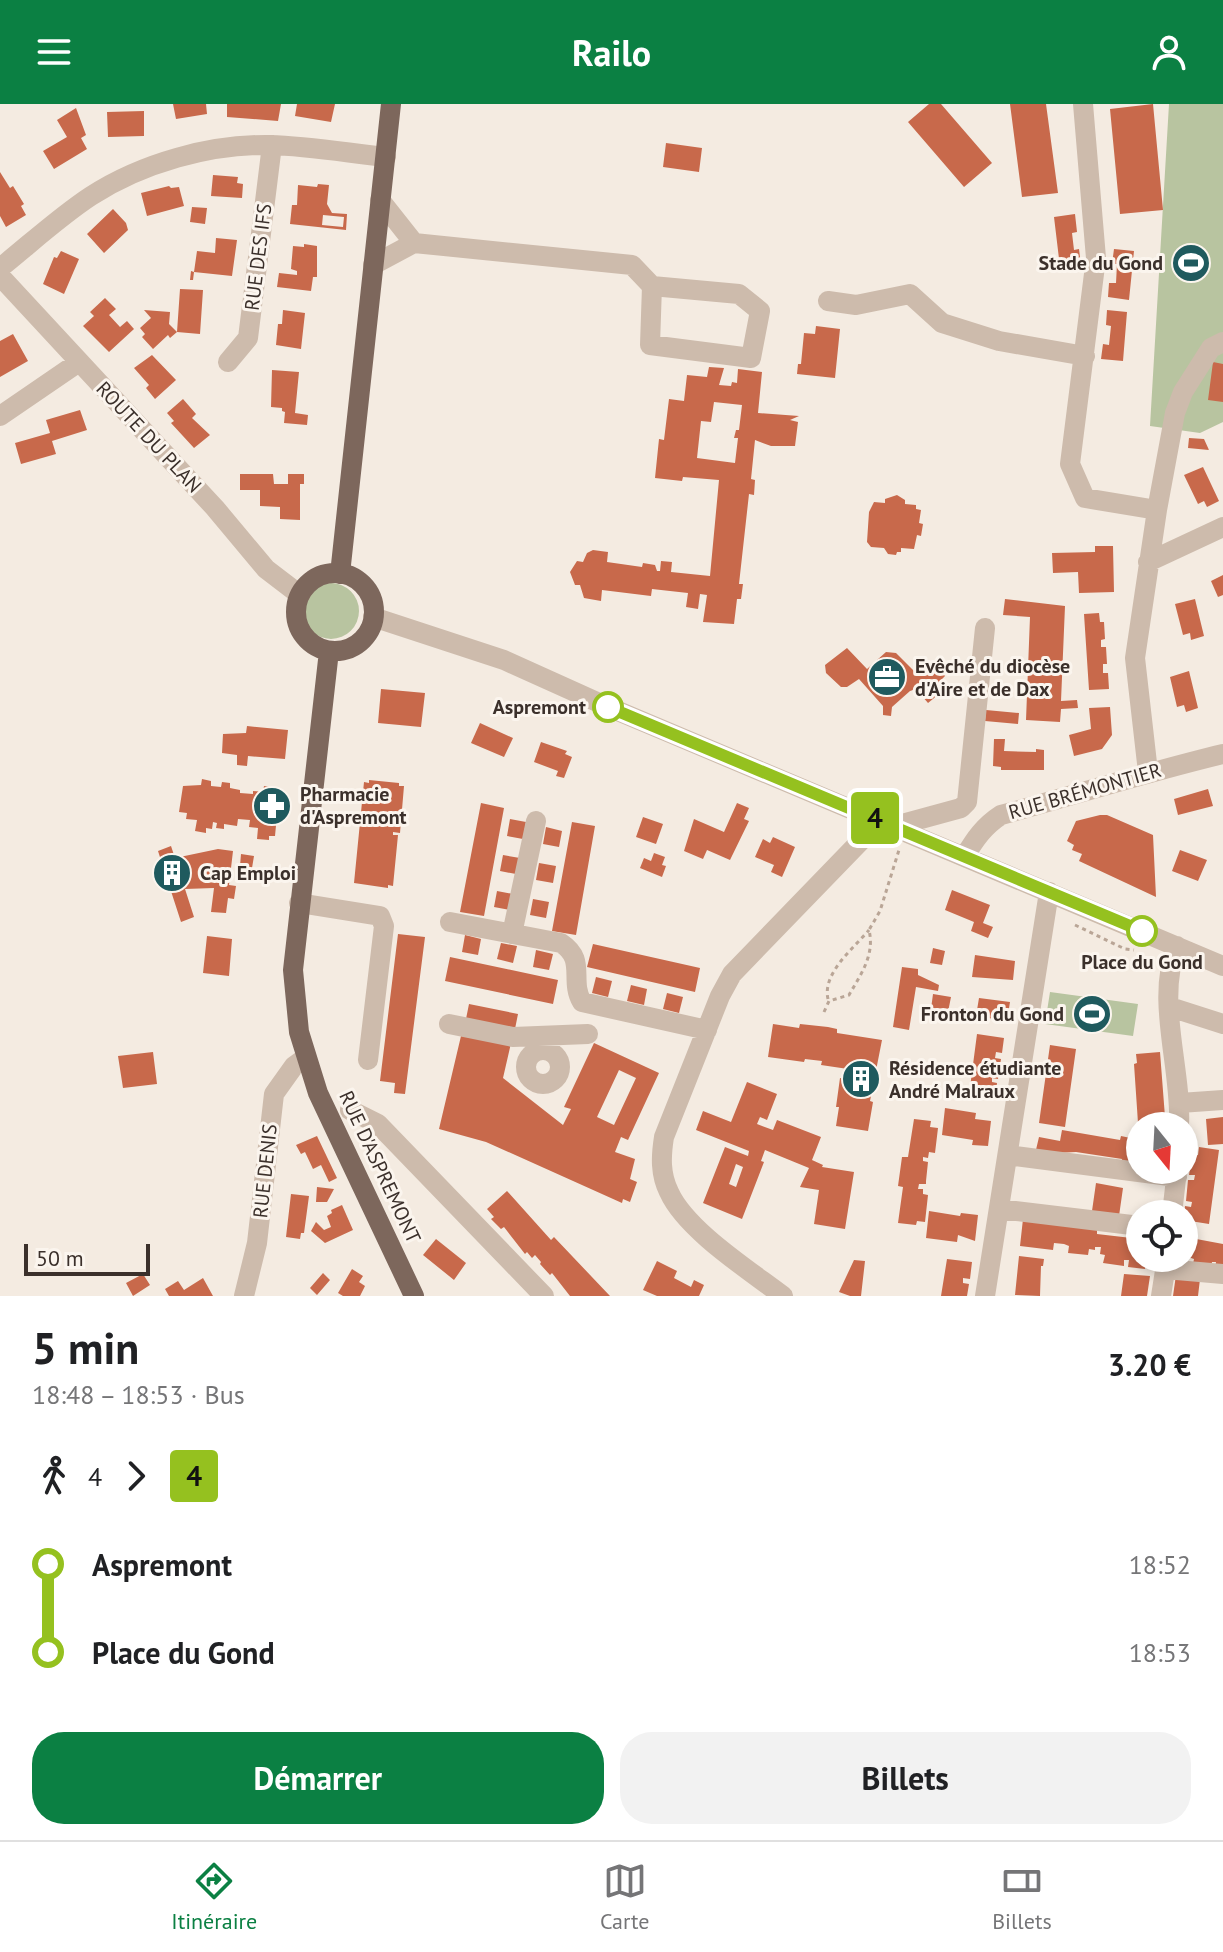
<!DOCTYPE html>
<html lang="fr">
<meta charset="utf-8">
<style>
body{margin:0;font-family:"PT Sans",sans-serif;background:#f2f2f2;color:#202124;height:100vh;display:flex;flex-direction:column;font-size:30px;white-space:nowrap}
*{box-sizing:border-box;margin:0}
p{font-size:26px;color:#757577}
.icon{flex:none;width:44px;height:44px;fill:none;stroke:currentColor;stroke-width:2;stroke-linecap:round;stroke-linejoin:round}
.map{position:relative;height:1192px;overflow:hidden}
.drawer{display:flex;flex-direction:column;background:#fff;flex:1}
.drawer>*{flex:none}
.badge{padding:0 16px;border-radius:6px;font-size:28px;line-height:52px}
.needle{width:52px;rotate:162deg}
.buttons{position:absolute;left:1126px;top:1008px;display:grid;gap:16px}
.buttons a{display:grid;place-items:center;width:72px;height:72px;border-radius:50%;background:#fff;box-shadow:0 4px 12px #0003;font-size:40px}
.scale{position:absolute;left:24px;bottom:20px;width:126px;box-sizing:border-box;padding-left:8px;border:4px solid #3b302b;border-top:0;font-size:22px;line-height:28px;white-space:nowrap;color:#3b302b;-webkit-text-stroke:6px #fbf5ee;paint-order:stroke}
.map>.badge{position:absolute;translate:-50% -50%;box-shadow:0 0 0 4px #fff}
.legs{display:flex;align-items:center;gap:12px;height:88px;padding:0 32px;font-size:26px}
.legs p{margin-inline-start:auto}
.overview{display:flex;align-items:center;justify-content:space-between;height:136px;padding:0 32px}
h1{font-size:44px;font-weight:800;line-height:60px}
.action{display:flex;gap:16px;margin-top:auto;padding:16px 32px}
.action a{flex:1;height:92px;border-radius:32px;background:#0b8043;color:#fff;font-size:32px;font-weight:800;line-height:92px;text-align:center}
.action a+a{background:#f2f2f2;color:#202124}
ul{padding:0 32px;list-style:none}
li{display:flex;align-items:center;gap:28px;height:88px;font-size:30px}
li i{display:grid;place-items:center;width:12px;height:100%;margin:0 10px;background:currentColor}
li i::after{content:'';width:20px;height:20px;margin:-10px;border:6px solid;border-radius:50%;background:#fff}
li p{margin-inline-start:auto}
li:first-child i{background:linear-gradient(#0000 50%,currentColor 0)}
li:last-child i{background:linear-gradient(currentColor 50%,#0000 0)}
header{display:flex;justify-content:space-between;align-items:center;height:104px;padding:0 32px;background:#0b8043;color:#fff;font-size:36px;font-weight:800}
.dock{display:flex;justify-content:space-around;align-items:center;height:112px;border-top:2px solid #e0e0e0;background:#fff;font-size:22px;color:#757577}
.dock a{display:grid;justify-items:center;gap:4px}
.dock .on{color:#0b8043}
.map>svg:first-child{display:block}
</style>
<header><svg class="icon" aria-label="menu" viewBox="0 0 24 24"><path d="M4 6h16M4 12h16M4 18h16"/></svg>Railo<svg class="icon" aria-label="person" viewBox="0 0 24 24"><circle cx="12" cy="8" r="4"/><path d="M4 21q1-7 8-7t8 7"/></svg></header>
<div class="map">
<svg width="1223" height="1192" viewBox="0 0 1223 1192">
<rect width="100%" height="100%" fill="#f4ebe1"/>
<path fill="#b8c4a0" d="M1169,0H1223V318L1200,329L1150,322Z
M303 507a28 28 0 1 1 56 0a28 28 0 1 1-56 0Z
M1050,888L1138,900L1133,932L1045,920Z"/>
<path fill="#c8694b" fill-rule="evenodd" d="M173,0H206L207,10L176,15Z
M227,0H281L278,17L227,13Z
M297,0H335L331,18L295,12Z
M929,0H941L992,59L964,83L908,18Z
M1010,0H1046L1058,89L1022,93Z
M1153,0L1163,106L1120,110L1110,5Z
M76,4L86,31L81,34L87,45L54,65L43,47L67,33L57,16Z
M144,7V32L108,33L107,8Z
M666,39L702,44L699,68L663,63Z
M0,68L10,84L13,82L24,100L21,102L26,111L6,123L0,112Z
M213,71L238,73L237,79L243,80L242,94L211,92Z
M318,80L329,81L327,100L332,109L347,110L346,126L290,120L292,101H297L298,81L317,83ZM323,111L344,113L343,123L322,121Z
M169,82L171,84L179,83L184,102L147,112L141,89Z
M192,103L207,104L205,120L190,118Z
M113,105L126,119L128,126L104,149L87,130Z
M1075,110L1077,128L1072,129L1074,146L1079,145L1081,161L1060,163L1054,113Z
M216,134L237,136L232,172L194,168L193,176H190L191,167L194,168L197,147L215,149Z
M304,140L317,142V173H313L311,187L277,183L279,169L297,171V167L291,165L293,142L304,143Z
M1114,145L1134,147L1129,196L1108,193L1109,179H1116L1117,160H1112Z
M61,147L79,155L64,190L43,180L54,153L57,154Z
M180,185L203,186L200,230L177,228Z
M105,194L116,205L109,211L120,223L127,217L134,225L109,248L83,222L94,212L90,208Z
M144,206L170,208L169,220L177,228L170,234L168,231L153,245L142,233L145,230L140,224L151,214Z
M283,206L305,209L301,245L276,241L278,220H282Z
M1107,206L1127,208L1123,257L1101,255L1103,240L1109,241L1111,222L1106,221Z
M816,222L840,225L835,274L797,270L798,260H801L804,229L815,230Z
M13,230L28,257L0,273V237Z
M152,251L176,276L155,295L146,284L149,281L134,264Z
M1213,258L1223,260V298L1208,296Z
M709,263L724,264L719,281L731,282L732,278L737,279L738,265L762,268L758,309L799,312L790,316L798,318L795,342H771L755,336L751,375L755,376L754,391L749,390L739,480H743L741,495H737L734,520L703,518L707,491L700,490L698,505L686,503L688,489L652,485L651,492L602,486L601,497L584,494L580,481H575L570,468L577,457L583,458L587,449L593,446L608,448L607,458L642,463L643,459L655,461L657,467H660L661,457L672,458L671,468L710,472L719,376L683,373L682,377L655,374L659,335L664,336L669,295L684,297L687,271L707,273ZM714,298L742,301L739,326H736L734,334H738L735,359L697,354L701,317L711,318Z
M272,266L299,268L295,309L308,311L307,321L284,319L285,308L282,307V304L271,303Z
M183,295L196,310L192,314L210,331L194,344L171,319L174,317L167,309Z
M80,306L87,326L52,337L56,350L21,360L15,339L50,329L46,316Z
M1189,334L1204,335L1209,346L1188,344Z
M1203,363L1219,397L1207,403L1204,397L1198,400L1184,371Z
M240,370H273L274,380H288V370H304V380H300V416L280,415V403L260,402V386H240Z
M897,391L905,396V400L916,401V405L921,406L919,419L923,420L921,432L917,431L914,445L901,444V448H897L896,451L888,450L884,444L871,443L867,438L869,408L874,398L885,399V395Z
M1095,442H1113L1114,488L1079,489L1078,468L1053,469L1052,449L1095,448Z
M1223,471V491L1218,493L1211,477Z
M1005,495L1065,502L1061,597L1077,596L1078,604L1061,605L1060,618L1026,616L1030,513L1003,511Z
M1195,495L1204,532L1191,536L1190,529L1183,531L1175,500Z
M1099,509L1100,518H1104L1105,535L1101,536V543H1106L1107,560H1103V569H1108L1109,585L1089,586L1084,510Z
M847,544L867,565L886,548L896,549L917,570L931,557L945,572L938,579L944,586L928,599L916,585L910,587L892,603L891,612L883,611V602L859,575L847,583H841L826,569L825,561Z
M1189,567L1198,604L1186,608L1184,601L1177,603L1170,573Z
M381,585L425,589L421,623L378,619Z
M1110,603L1112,631L1102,645L1074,652L1069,631L1091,625L1089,604Z
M986,606L1019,609L1018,620L985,617Z
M480,619L513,634L504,653L471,639Z
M247,622L288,626L285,655L248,652L247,662L237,661V651L222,649L223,630L246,629Z
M994,635H1005L1004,647L1036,648V645L1044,646V666H1001V663L993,662Z
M541,638L567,647L565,650L572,653L564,674L556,672L558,667L534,658Z
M202,675L211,677V682L221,683L222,678L230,679V684L240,686V689L253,690V687L263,688L264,682L275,684L274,689L279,690L275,732H269V736L257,735L258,724L249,723L250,716L238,715L237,722L224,720V725L216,724L217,719L213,718L212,725L206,724V729L195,727L197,716L186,715L187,709L179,708L183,682L201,681Z
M369,676L399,679V682H404L400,729L393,728V731H398L393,782L388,781V784L354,779L364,678L369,679Z
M1208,685L1213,702L1178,711L1174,695Z
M481,699L504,704L484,812L460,808Z
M737,699L749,704L744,715L749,717L730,756L707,746L703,755L684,747L694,715L724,728Z
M1100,711H1107L1153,731L1156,793L1079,757L1082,750L1072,746L1074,741L1067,737L1076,717Z
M643,713L663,720L656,740L636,733Z
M510,715L526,718L523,735L507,732Z
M572,718L595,722L576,831L552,827Z
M546,723L562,727L559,743L543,740Z
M773,733L795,743L782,773L771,768L774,761L755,753L763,735L770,739Z
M171,742L175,754L218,745L233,747L229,781L236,782L234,795L228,794L226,809L211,808L214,784L185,785L194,813L181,818L158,747Z
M1180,746L1207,756L1198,777L1172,767Z
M654,749L665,753L662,761L666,762L662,773L640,764L644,754L651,757Z
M241,750L254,752L252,764L240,762Z
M503,751L520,754L516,770L500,767Z
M539,759L556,762L553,779L536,776Z
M952,786L990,801L983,819L993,823L988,834L971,827L974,818L945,806Z
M497,787L513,790L510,806L494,803Z
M533,795L549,798L546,814L530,811Z
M398,830L425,833L405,990L394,989L395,979L380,977Z
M465,831L481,835L478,851L462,848Z
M207,832L232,835L229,872L203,869Z
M501,839L517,842L513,859L497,855Z
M593,840L700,864L695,888L587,863Z
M933,844L945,847L942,861L930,859Z
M536,846L553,850L549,866L533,863Z
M975,851L1015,857L1013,876L972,873Z
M450,853L558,876L553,900L445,877Z
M902,863L918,865V871L939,881L938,887L916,883L909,926L893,923Z
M596,873L612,877L608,893L592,889Z
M631,881L647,885L644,901L627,897Z
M667,889L683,893L679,909L663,905Z
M933,890L951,893L948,908L931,905Z
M979,894L1010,898L1007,917L976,912Z
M469,900L518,910L515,925L466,915Z
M773,920L799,924L800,920L828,923L837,925V929L882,936L870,997L873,998L868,1027L836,1022L839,1003H836L840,974L846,975L848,965L821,961L822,957L805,955L804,958L768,953Z
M977,930L1004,934L1002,949L996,948L995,954L1001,955L998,975L992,974V978L997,979L995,995L969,991Z
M461,932L511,939L503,974L563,1021L571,1005L564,1003L594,939L659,969L628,1036L621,1033L615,1048L635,1055L630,1075L637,1078L630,1098L623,1095L622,1099L486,1038L439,1025ZM619,966L636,974L614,1021L597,1013Z
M1050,941L1076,945L1065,1023L1039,1019Z
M153,948L157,980L123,984L118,952Z
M1160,948L1165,1013L1157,1014V1018L1138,1019L1134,960L1137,959L1136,950Z
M747,978L777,990L767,1016L760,1013L757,1020L773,1026L777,1016L821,1033L812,1056L823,1061L822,1063L854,1068L845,1125L814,1120L819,1086L800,1083L809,1064L765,1046L761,1057L764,1058L742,1115L703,1099L725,1043L748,1052L749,1047L696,1026L703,1007L731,1018ZM736,1060L743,1063L736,1083L729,1080Z
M945,1004L976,1009L975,1015L991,1017L988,1042L972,1041L973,1036L942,1031Z
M1223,1013V1040L1208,1041L1206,1015Z
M914,1015L931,1017L930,1023L938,1024L935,1049L929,1048L928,1054L923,1053V1057L928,1058L926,1077V1080H919L918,1085H923V1090L928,1091L925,1118L917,1117L916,1121L898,1119L903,1083L898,1082L902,1053H908Z
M1062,1026L1120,1036L1121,1032L1140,1036V1064L1121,1061L1122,1055L1076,1048L1035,1050L1039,1033L1060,1037Z
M317,1032L337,1074L329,1078L321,1061L313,1065L305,1048L301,1050L296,1041Z
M1199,1043L1219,1046L1209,1120L1184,1116L1185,1102L1191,1103L1192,1098L1186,1097L1188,1076H1194L1195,1071H1189L1192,1051H1198Z
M1096,1079L1123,1084L1119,1112L1092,1107Z
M317,1083L334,1085L327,1098H316Z
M507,1087L551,1136L554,1133L610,1192H570L552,1169L550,1171L540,1160L541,1158L535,1151L532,1154L527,1148L525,1150L504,1123L501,1125L491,1115L494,1113L487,1105Z
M291,1090L309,1092L304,1129H301L300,1135L286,1133Z
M342,1101L353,1126L325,1139L311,1127L316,1118L324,1126L331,1123L327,1112L332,1109L331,1106Z
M929,1107L960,1112L961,1109L978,1111L975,1137L958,1131L957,1138L926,1134Z
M1023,1115L1097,1126V1130L1140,1135V1154H1151V1158L1146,1157L1145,1165L1128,1163L1129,1156H1124V1162L1103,1159L1105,1151L1100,1150L1101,1143H1095V1146L1089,1145L1088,1151L1068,1149L1069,1142L1064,1140L1054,1139L1053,1146L1020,1142Z
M1191,1134L1223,1140V1165L1215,1164L1216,1158H1212L1211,1163L1193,1160L1194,1155L1188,1153Z
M436,1135L466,1159L454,1176L423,1151Z
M1019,1152L1044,1155L1043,1162H1041L1040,1192L1015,1191Z
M947,1155L972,1158L970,1175L963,1174V1179L969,1180L967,1192H941Z
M854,1156L865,1157L861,1192H850L839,1188Z
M657,1157L677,1167L674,1174L691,1183L694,1176L704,1181L699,1192H657L643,1186Z
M352,1165L363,1172L359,1178L365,1182L360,1192H343L338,1189Z
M323,1169L330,1176L317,1191L310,1184Z
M143,1170L150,1181L133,1192L126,1179Z
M1124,1170L1150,1172L1147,1192H1121Z
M1176,1171L1200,1175L1198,1192H1173Z
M203,1174L213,1192H169L165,1185L178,1177L184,1186Z"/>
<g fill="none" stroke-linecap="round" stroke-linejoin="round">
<path stroke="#b9a596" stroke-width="3" stroke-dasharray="4 4" stroke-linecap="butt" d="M1075,821L1125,845L1134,846
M828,895C822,869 854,844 869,826
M824,908L829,897L849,891C861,870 875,851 869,826L880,807L899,746"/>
<path stroke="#cdbbac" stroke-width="20" d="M1083,0L1096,154L1070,360L1085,394L1157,406
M380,96L414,139
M373,161L414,139L632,161L652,182L650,241L751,254L760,207L739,190L652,182
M0,164C30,140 59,113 91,92C142,59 210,40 270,41C309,42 348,49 386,53
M0,172L215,404L266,465L300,491
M828,197L856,201L910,190L942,219L999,237L1085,252
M228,258L248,234L272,41
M0,312L79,258
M1148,458L1223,423
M373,513L504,556L606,602L1223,862
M1148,668L1135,554L1157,406L1175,309L1183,288L1211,244L1223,238
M895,722L961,704L967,698L985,524
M965,752C975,735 984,722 1001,711C1075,691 1148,668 1223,650
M299,799L380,812L384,822L368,956
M450,818L561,839C587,856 569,876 582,898L707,926
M512,830L536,717
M1177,842C1155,896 1182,964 1179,1022
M1170,903L1223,920
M449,920L513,933L588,930
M526 963a17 17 0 1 1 34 0a17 17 0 1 1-34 0Z
M1180,999L1223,996
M350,1006L378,1020L544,1192
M1008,1051L1177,1073
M999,1105L1140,1122
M1172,1110L1177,1066
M1165,1165L1223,1170
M244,1192L257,1139L274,990L294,962L305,954
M783,1192C749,1166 686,1126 669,1088C660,1070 661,1052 664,1033L720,892L732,870L881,716
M985,1192L1049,788
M1161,1192L1167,1154"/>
<path stroke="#7d675c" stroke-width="20" d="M296 508a39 39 0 1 1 78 0a39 39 0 1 1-78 0Z
M340,470L391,0
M329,547L293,866L299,928L318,989L414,1192"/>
</g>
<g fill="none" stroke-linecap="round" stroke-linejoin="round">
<g stroke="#fff" stroke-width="18">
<path id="line-1" d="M608,603L1142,827"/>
</g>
<use href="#line-1" stroke="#95c11f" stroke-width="12"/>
</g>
<defs>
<g id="stadium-disc" transform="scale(2)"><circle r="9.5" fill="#1f5a5e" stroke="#fbf5ee"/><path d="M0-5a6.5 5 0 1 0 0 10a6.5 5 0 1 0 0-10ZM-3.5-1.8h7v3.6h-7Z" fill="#fff"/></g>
<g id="office-disc" transform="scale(2)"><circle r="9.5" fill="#1f5a5e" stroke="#fbf5ee"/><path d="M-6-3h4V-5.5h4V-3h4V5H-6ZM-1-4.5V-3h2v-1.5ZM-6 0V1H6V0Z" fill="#fff"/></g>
<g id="pharmacy-disc" transform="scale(2)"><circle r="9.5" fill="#1f5a5e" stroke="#fbf5ee"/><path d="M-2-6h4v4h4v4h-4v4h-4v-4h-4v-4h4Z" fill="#fff"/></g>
<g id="building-disc" transform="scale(2)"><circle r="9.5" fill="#1f5a5e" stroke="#fbf5ee"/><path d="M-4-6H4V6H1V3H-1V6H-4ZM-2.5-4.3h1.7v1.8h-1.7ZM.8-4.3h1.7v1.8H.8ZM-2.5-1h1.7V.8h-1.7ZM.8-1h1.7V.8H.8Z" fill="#fff"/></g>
</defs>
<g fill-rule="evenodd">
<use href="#stadium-disc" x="1191" y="159"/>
<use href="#office-disc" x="887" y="573"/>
<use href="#pharmacy-disc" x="272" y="702"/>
<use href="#building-disc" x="172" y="769"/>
<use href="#stadium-disc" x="1092" y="910"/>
<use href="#building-disc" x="861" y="975"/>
</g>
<g fill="#fff" stroke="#95c11f" stroke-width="4">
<circle cx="608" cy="603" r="14"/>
<circle cx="1142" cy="827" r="14"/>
</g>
<g text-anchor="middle" stroke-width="6" stroke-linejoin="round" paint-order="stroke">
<g font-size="20" fill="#3b302b" stroke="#fbf5ee">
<text transform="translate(258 153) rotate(-83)" y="7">RUE DES IFS</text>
<text transform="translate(149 333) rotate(47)" y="7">ROUTE DU PLAN</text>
<text transform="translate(1085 687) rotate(-16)" y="7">RUE BRÉMONTIER</text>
<text transform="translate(380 1063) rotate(65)" y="7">RUE D'ASPREMONT</text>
<text transform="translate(265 1067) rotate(-84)" y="7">RUE DENIS</text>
</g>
<g font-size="20" font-weight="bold" fill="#3b302b" stroke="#fbf5ee" text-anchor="start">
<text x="1163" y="166" text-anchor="end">Stade du Gond</text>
<text x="915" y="569">Evêché du diocèse<tspan x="915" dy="23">d'Aire et de Dax</tspan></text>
<text x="300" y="697">Pharmacie<tspan x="300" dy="23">d'Aspremont</tspan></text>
<text x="200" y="776">Cap Emploi</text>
<text x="1064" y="917" text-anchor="end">Fronton du Gond</text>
<text x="889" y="971">Résidence étudiante<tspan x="889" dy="23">André Malraux</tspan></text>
</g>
<g font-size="20" font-weight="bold" fill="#3b302b" stroke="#fbf5ee" text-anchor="end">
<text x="586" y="610">Aspremont</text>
<text x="1142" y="865" text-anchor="middle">Place du Gond</text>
</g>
</g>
</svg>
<div class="buttons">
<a><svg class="needle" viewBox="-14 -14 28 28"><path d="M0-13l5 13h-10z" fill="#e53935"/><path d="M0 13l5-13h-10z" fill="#757577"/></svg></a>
<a><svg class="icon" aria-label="locate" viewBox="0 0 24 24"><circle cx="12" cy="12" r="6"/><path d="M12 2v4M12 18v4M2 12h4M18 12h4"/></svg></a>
</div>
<div class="scale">50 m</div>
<b class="badge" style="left:875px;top:714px;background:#95c11f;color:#111">4</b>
</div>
<section class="drawer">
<div class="overview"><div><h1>5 min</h1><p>18:48 – 18:53 · Bus</p></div><b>3.20 €</b></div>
<div class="legs"><svg class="icon" aria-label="walk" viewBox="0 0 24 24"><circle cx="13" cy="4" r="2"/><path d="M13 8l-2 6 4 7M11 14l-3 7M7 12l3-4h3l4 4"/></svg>4<svg class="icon" aria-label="forward" viewBox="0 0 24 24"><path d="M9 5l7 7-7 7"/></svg><b class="badge" style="background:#95c11f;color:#111">4</b></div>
<ul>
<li><i style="color:#95c11f"></i><b>Aspremont</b><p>18:52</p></li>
<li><i style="color:#95c11f"></i><b>Place du Gond</b><p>18:53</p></li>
</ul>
<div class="action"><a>Démarrer</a><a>Billets</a></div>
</section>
<nav class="dock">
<a class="on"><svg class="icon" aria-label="directions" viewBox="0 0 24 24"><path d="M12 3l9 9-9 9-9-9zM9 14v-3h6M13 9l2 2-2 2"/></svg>Itinéraire</a>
<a><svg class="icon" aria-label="map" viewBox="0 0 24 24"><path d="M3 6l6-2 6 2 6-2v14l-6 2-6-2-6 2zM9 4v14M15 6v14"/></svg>Carte</a>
<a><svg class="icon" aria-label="tickets" viewBox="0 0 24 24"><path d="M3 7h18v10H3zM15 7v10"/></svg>Billets</a>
</nav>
